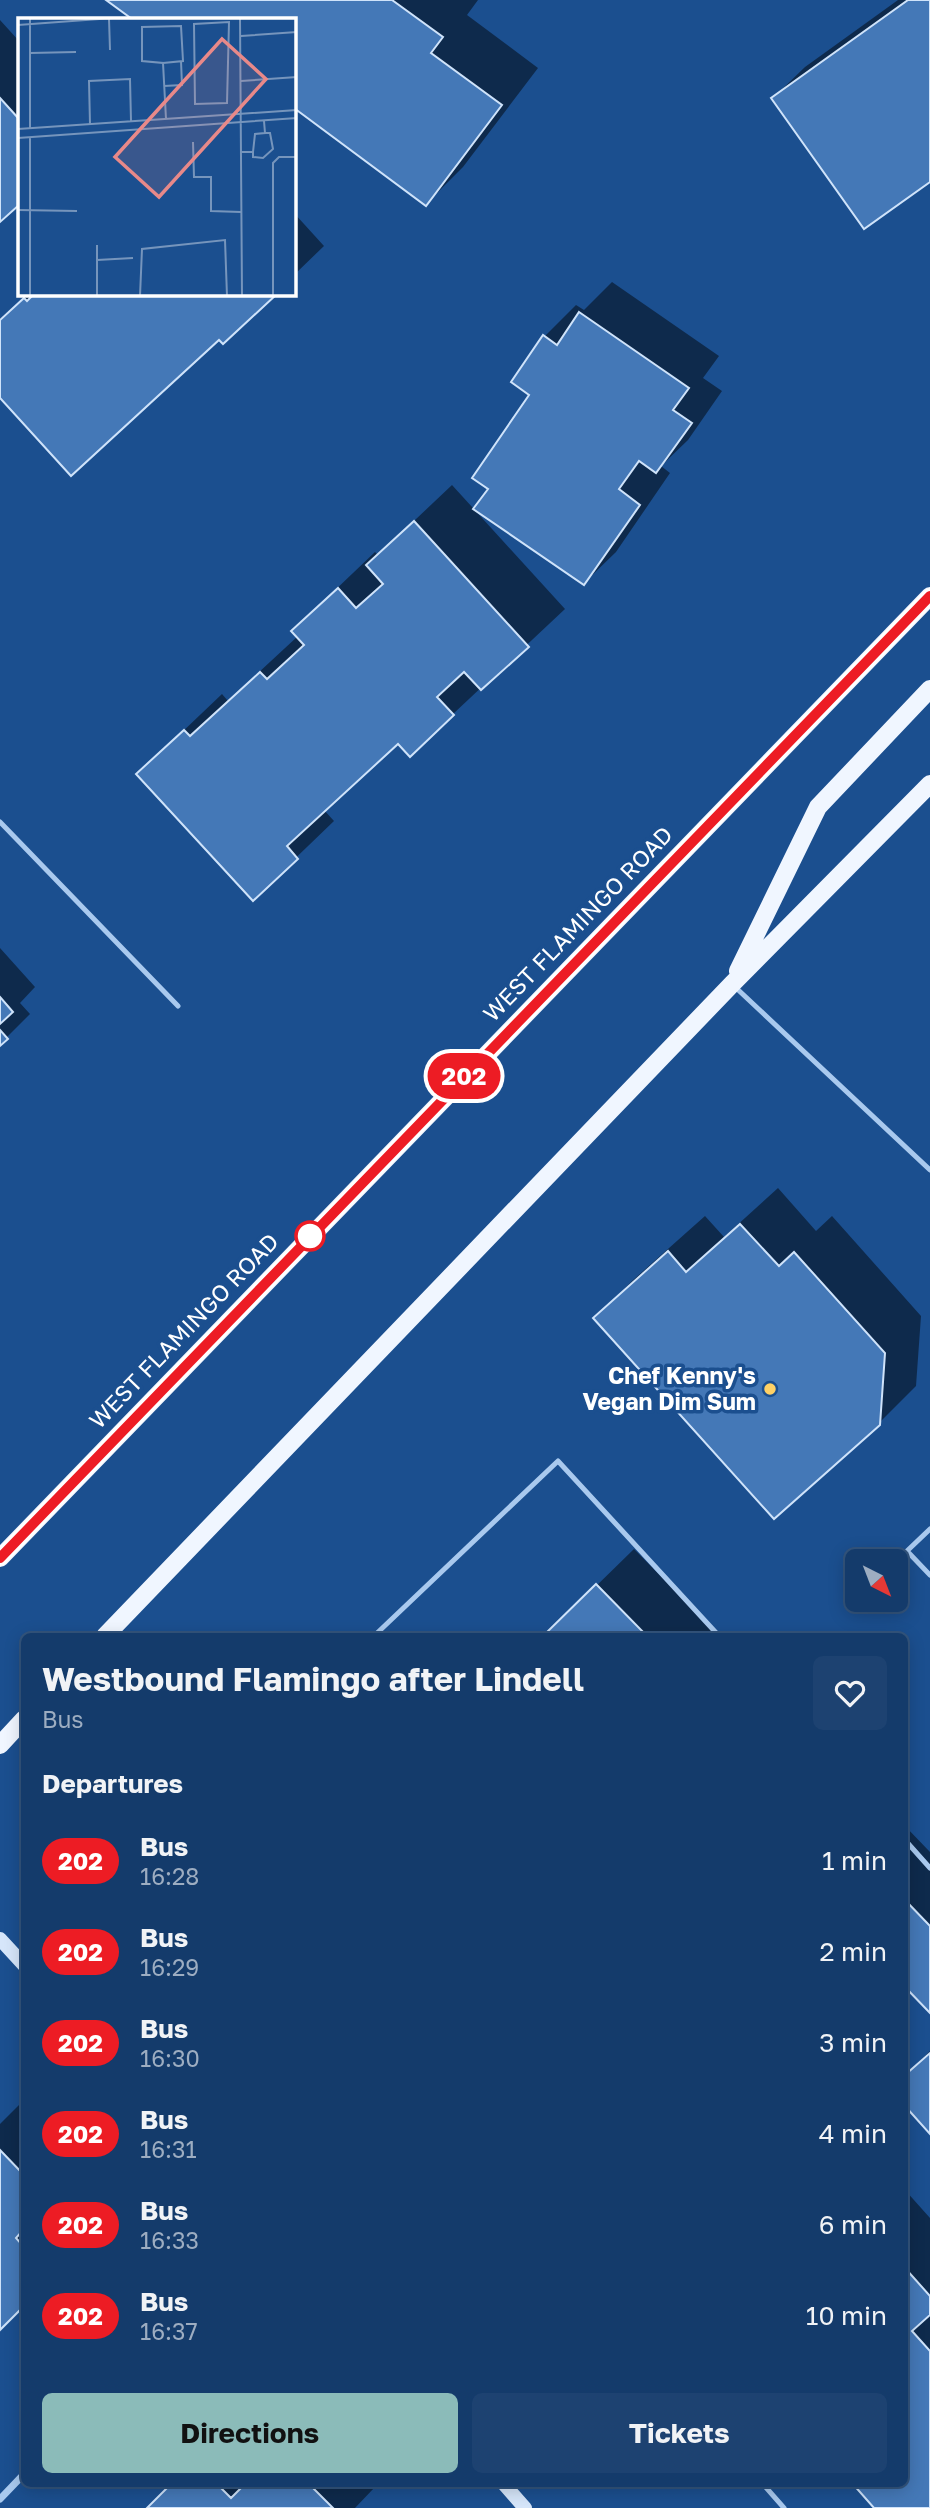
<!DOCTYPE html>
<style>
body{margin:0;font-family:"Golos Text",sans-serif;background:#1d4271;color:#f1f3f6;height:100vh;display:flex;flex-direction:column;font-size:26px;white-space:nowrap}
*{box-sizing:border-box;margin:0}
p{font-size:23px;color:#9dadc1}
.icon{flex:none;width:38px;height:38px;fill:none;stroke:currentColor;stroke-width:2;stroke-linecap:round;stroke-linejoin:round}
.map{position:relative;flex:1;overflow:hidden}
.side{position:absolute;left:21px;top:1633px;width:887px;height:854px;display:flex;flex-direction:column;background:#143b6b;border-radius:10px;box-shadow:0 4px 18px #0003,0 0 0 2px #33557e}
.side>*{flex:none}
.badge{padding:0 14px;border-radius:23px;font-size:24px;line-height:46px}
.needle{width:46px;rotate:138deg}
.controls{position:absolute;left:845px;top:1549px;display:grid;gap:14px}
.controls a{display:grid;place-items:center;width:63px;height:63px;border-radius:10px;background:#143b6b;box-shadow:0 4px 18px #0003,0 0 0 2px #33557e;font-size:35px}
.map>.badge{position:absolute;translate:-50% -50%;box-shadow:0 0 0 4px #fff}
h2{padding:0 21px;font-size:26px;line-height:63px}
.round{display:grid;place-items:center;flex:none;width:74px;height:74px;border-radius:10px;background:#1d4271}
.head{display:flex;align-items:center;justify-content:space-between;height:119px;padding:0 21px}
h1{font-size:33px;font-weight:700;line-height:52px}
.action{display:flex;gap:14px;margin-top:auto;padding:14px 21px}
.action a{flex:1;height:80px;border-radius:10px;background:#8bbbb9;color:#111;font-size:28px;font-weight:700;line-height:80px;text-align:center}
.action a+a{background:#1d4271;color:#f1f3f6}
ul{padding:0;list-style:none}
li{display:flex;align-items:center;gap:21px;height:91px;padding:0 21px}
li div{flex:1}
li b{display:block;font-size:26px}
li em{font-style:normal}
li .badge{min-width:77px;font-weight:700;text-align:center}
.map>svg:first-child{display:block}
</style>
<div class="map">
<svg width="930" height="2508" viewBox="0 0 930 2508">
<rect width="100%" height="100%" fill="#1b4f8f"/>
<path fill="#0007" d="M109,0H478L467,15L538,68L463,167L426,204L295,107L294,109V19H134Z
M898,0H930V180L773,98L805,67Z
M0,20L19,41V202L0,220Z
M294,213L324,246L294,275Z
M612,282L719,356L703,378L722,391L688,440L661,466L670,473L616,552L584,583L491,489L531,395L513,382L545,336L576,305L584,310Z
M28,294H274L219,337L0,396V319Z
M452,485L565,609L453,714L398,742L324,810L334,821L253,899L138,774L222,694L228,701L298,636L294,631L331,594L375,552L378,555Z
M0,948L35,987L20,1003L30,1014L0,1044Z
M778,1188L816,1231L832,1216L921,1316L916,1386L879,1423L596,1318L632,1281L705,1216L724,1237Z
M634,1549L720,1636H545Z
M905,1826L930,1852V2010L905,1985Z
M930,2051V2132L905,2103V2076Z
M19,2105L24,2111V2303L0,2327V2124Z
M905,2190L930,2218V2508H876L905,2483Z
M175,2483H371L375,2487L355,2508H150Z"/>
<path fill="#4478b7" stroke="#cfe3fa" stroke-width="2" d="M106,0H392L443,37L431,53L502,105L426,206L294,108V19H132Z
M908,0H930V182L864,229L771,98Z
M0,98L19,119V205L0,222Z
M34,294H277L223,344L219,340L71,476L0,398V320L24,298L27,301Z
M579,312L689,388L673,410L692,423L656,473L639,461L619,489L640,505L584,585L473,509L488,489L472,478L529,395L511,382L543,335L557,345Z
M414,521L529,647L481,690L464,672L437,697L454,715L410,757L398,744L287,846L298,859L253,901L136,774L184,730L190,736L260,672L267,679L304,645L291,631L338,588L356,608L383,584L366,565Z
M0,997L13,1012L0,1024Z
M0,1030L8,1039L0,1046Z
M740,1224L779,1266L794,1252L885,1353L880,1425L774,1519L593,1318L668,1251L686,1272Z
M596,1584L647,1636H543Z
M905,1900L930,1926V2013L905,1987Z
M930,2053V2134L905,2106V2075Z
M0,2150L24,2175V2229L16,2238L24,2247V2306L0,2330Z
M905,2268L930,2296V2315L912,2331L930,2351V2508H874L852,2483H905Z
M172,2483H216L231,2498L246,2483H308L333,2508H147Z"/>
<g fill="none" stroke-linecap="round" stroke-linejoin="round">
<path stroke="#a9c9ee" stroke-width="5" d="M0,822L178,1006
M734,986L930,1170
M930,1529L907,1551L930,1575
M374,1636L558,1461L719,1636
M905,1840L930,1868
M762,2483L784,2508"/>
<path stroke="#a9c9ee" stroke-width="7" d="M0,2499L24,2474"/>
<path stroke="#d6e6fa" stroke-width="14" d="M0,1939L24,1965
M503,2483L525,2508"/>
<path stroke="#f0f6ff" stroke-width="18" d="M738,971L818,807L930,689
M0,1558L930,596
M105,1636L732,984L930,784
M0,1745L24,1719"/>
</g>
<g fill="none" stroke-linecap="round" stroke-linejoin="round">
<g stroke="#fff" stroke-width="16">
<path id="line" d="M0,1558L930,596"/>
</g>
<use href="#line" stroke="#ed1c24" stroke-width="10"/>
</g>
<circle fill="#fff" stroke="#ed1c24" stroke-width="3.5" cx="310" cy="1236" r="14"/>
<circle fill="#ffd166" stroke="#1b4f8f" stroke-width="2.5" cx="770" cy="1389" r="7"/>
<g text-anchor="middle" stroke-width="7" stroke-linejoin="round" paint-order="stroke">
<g font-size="23" fill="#fff" stroke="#1b4f8f">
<text transform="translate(578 924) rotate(-46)" y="8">WEST FLAMINGO ROAD</text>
<text transform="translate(184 1331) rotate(-46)" y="8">WEST FLAMINGO ROAD</text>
</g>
<g font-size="23" font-weight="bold" fill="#fff" stroke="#1b4f8f" text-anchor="end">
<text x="756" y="1384">Chef Kenny's<tspan x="756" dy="26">Vegan Dim Sum</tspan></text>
</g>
</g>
<g transform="translate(18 18)">
<rect width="278" height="278" fill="#1b4f8f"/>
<path fill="none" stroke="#7695bc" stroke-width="2" d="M12,0V111M222,0L224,278M91,1L92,32M211,4L209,85L177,86L176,6ZM0,7L95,0M223,18L279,14M12,35L58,34M145,45L165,43L163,8L124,9V43L145,45L148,101M223,63L279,59M146,68L164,67L163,43M0,76V99M72,106L71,63L112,61L113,103M0,111L279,92M12,119V278M0,120L279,100M175,124L176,159H193V193L223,194M223,134H235L237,116L247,115L246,103M235,134V139L245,140L255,131L252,115H247M0,192L59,193M79,242L115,240M79,278V227M122,278L124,231L207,222L209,278M255,278V145L261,139H279"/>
<path fill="#e88989" fill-opacity="0.15" stroke="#e88989" stroke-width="3.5" d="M204,21L248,61L141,179L97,139Z"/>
<rect width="278" height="278" fill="none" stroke="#fff" stroke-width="3.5"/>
</g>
</svg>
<div class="controls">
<a><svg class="needle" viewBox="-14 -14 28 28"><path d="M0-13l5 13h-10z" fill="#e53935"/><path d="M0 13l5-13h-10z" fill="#9dadc1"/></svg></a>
</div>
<b class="badge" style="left:464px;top:1076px;background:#ed1c24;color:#fff">202</b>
<section class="side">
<div class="head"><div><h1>Westbound Flamingo after Lindell</h1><p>Bus</p></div><a class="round"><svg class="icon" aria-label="heart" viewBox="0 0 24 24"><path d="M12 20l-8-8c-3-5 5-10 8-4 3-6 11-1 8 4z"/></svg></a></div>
<h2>Departures</h2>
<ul>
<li><span class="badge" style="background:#ed1c24;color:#fff">202</span><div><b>Bus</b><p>16:28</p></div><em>1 min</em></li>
<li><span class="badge" style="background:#ed1c24;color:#fff">202</span><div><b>Bus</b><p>16:29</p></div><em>2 min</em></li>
<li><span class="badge" style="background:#ed1c24;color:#fff">202</span><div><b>Bus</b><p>16:30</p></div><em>3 min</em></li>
<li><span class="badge" style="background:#ed1c24;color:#fff">202</span><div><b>Bus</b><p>16:31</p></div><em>4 min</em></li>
<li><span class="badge" style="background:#ed1c24;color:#fff">202</span><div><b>Bus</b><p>16:33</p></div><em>6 min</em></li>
<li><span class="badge" style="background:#ed1c24;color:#fff">202</span><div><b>Bus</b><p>16:37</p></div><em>10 min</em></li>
</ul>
<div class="action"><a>Directions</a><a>Tickets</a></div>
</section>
</div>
